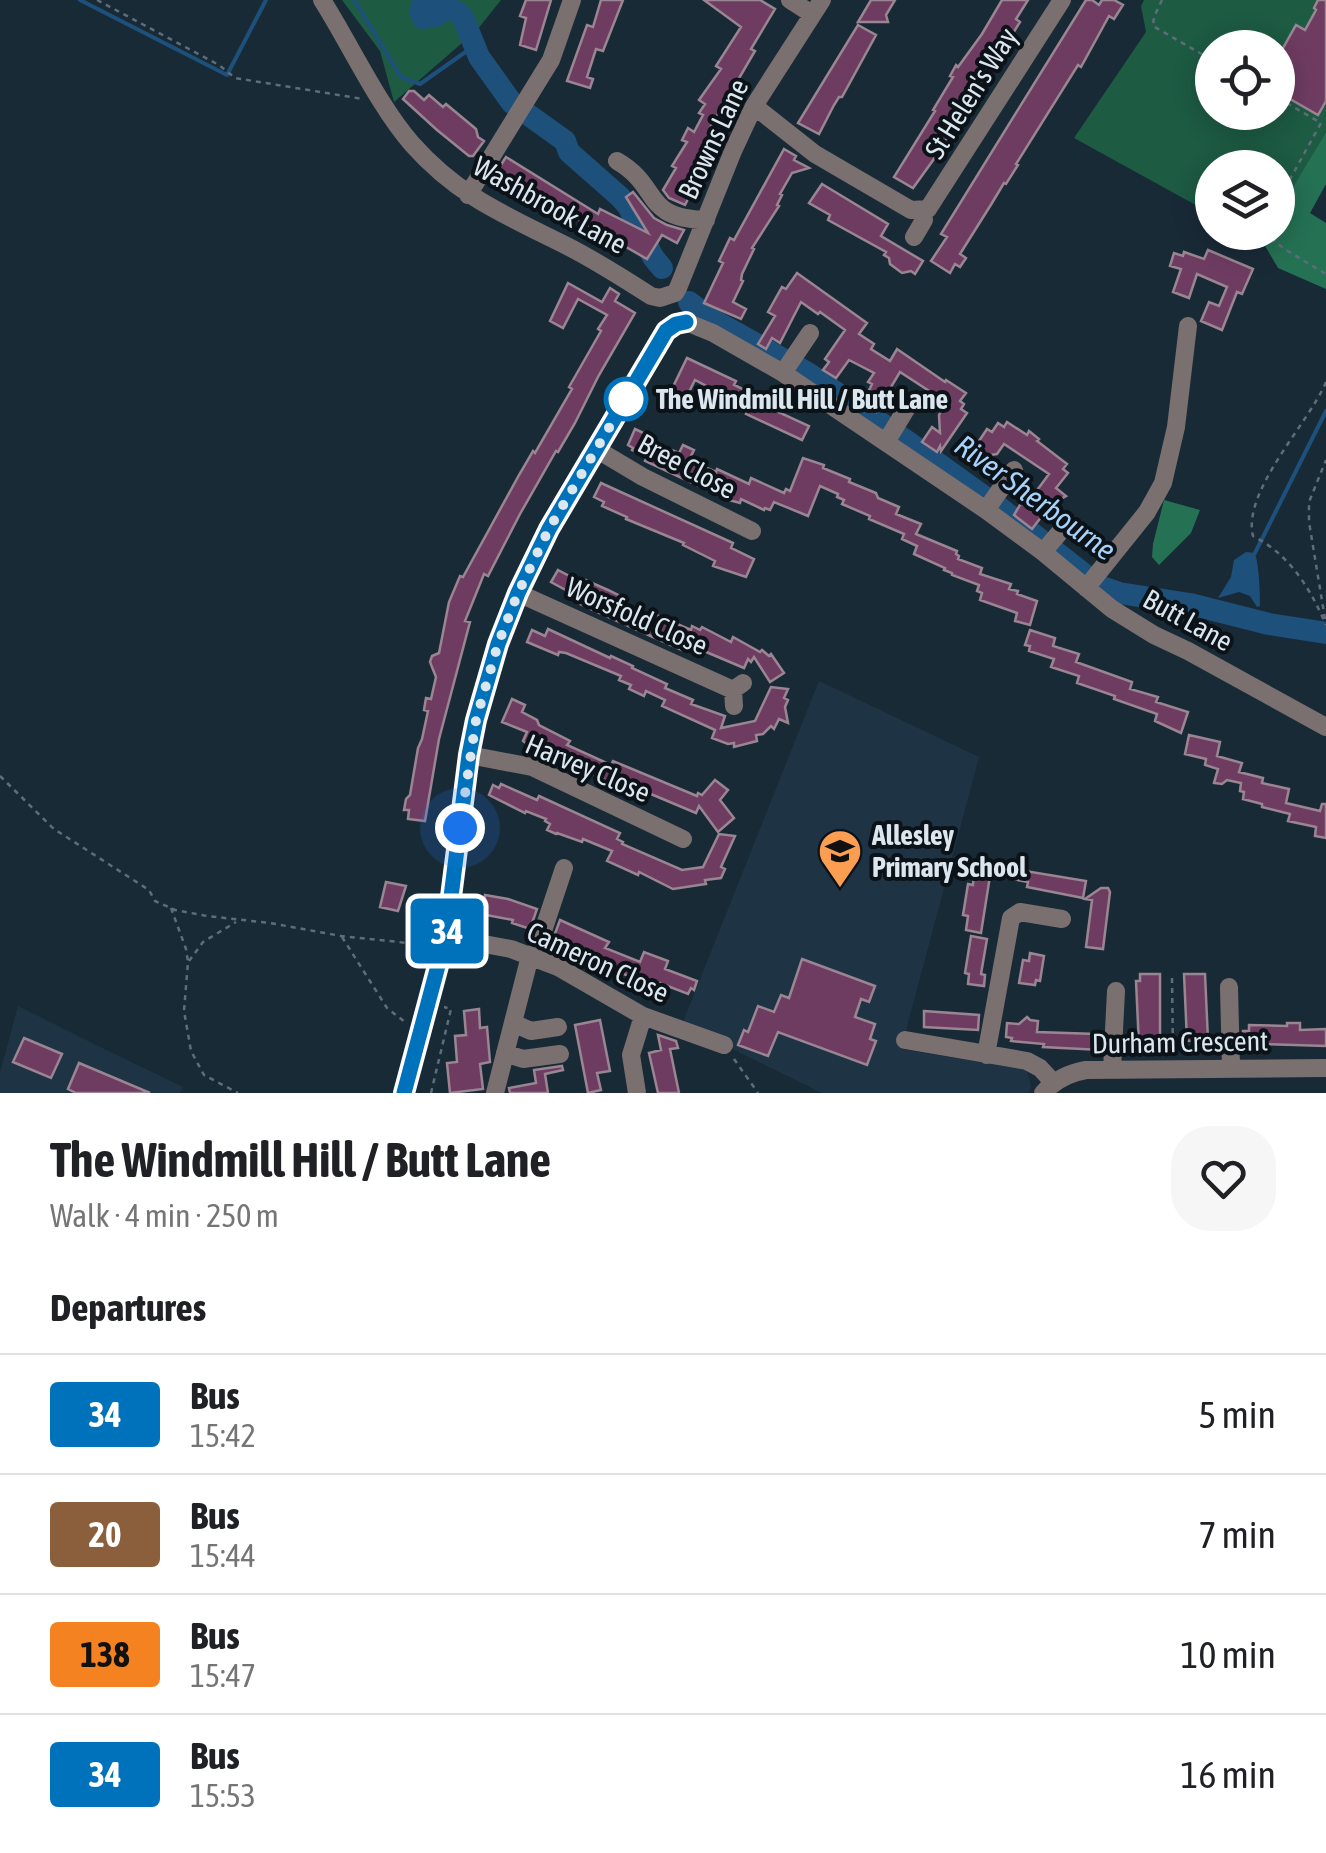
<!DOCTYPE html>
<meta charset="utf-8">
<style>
body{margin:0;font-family:"Asap Condensed",sans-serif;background:#f6f6f6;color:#202124;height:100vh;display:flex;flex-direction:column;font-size:38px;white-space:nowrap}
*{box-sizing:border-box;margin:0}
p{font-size:32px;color:#757577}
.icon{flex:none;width:55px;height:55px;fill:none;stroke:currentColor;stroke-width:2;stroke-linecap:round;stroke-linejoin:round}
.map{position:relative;height:1093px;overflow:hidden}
.panel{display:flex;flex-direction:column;background:#fff;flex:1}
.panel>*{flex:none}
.badge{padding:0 20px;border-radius:8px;font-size:35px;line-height:65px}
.buttons{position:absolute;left:1195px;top:30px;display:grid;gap:20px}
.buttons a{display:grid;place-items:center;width:100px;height:100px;border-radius:50%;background:#fff;box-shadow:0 5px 25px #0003;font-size:50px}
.you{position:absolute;width:50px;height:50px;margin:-25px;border:8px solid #fff;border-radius:50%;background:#1a73e8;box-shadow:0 0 0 15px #1a73e833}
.map>.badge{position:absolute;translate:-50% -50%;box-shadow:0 0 0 5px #fff}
h2{padding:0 50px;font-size:38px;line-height:90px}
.round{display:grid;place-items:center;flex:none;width:105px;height:105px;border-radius:40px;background:#f6f6f6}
.head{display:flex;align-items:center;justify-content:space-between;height:170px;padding:0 50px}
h1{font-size:48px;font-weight:700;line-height:75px}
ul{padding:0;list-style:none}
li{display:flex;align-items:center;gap:30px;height:120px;padding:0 50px;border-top:2px solid #e0e0e0}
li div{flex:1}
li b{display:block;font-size:38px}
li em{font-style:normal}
li .badge{min-width:110px;font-weight:700;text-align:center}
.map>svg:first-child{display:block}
</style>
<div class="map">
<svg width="1326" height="1093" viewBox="0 0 1326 1093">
<rect width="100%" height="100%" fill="#192a37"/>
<path fill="#1e3445" d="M819,681L979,757L901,1049L1027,1070L1031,1086L1029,1093H822L724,1045L683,1022Z
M18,1006L98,1046L183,1087L180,1093H0V1073Z"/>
<path fill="#1d5b43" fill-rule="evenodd" d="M342,0H501L477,30L394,102L380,51Z
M1144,0H1326V132L1278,213V168H1212V214L1074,138L1146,32L1141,6ZM1212,48H1278V112H1212Z"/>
<path fill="#257154" d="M1326,132V184L1310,213L1326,223V289L1278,268L1261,239L1265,233L1278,232V212Z
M1164,500L1200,510L1191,533L1159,565L1152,557L1153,544Z"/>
<path fill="#1d507a" d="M1246,552L1255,553C1259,566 1260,592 1260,606L1257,607L1250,596L1239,592L1218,598L1231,577L1234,560Z"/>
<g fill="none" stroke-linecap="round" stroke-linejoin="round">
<path stroke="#1d507a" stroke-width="4" d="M80,0L227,75L266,0
M354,0L401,77L420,84L474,46
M1255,553L1326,411"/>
<path stroke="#1d507a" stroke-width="22" d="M423,0L424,6L420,11L423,18L438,15L444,6L447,5L463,17L479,57L512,103L565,141L569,152L620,197L628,206L653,257L662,268
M689,302L708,317L808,373L904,439L1000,508L1099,586L1119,593L1190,604L1269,624L1326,633"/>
</g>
<path fill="#6e3c61" stroke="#9a8593" stroke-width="2.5" d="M526,0H551L536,50L520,45L526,18L520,16Z
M601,0H623L603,51L596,49L587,77L593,79L590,88L567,81L587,25L593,27Z
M704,0H760L775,9L751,49L755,51L711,126L715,129L700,156L703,158L685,187L692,191L685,205L669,198L663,190L676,168L672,166L687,142L682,140L688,128L694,132L703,115L699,113L705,104L699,100L721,69L716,66L741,27Z
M871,0H895L886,15L888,22H858Z
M1002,0H1028L1016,19L1020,22L984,80L982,79L939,152L913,188L894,177L935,111L933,110L953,77L950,76L956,65L958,67L982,34Z
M1086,0H1092L1099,5L1102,0H1114L1123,5L1114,19L1109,16L1081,67L1078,65L1016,164L1018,165L1006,184L1004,183L992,203L960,254L966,258L960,267L955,264L950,273L931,261L947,237L941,234Z
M1318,0H1326V101L1318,115L1278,92V57L1296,25L1305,30L1316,10L1314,8Z
M858,25L876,35L842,97H839L834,105L819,134L798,123Z
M409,91H414L424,100L429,95L443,107L446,104L476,129L478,137L484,141L473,156H469L437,130L403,99Z
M784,149L796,156L794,160L809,168L792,173L780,194L782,195L777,205L779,206L752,248L754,249L742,274L741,280L743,281L733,302L746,309L741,319L704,303L723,263L719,261L730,238L734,240Z
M506,157L598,214L600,209L648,233L626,197L633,192L654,218L667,225L684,230L677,243L662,235L647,259L563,211L560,215L497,171Z
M822,184L888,224L881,236L923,261L915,274L911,271L902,273L890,264L889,258L884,255L886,252L828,220L830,215L809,203Z
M1208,250L1253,269L1242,294L1237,292L1222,330L1201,321L1209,302L1219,306L1227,287L1197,274L1189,298L1173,292L1181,269L1170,266L1174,253L1183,256L1184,252L1204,259Z
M797,273L867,323L859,334L874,344L871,349L890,361L897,349L945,382L946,380L966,393L960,401L964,404L961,409L967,413L941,451L940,446L937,452L922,442L932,427L940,433L939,415L946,402L900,372L876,412L863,403L872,384L868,382L874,373L849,360L836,378L823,370L829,362L825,359L845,330L820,312L818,314L801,302L780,343L772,338L766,349L758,344L775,316L768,312L782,287L786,289Z
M568,283L602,302L610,288L619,294L615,301L635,313L599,375L575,423L558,452L556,451L520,514L488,576L484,574L465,621L470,622L439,739L425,821L408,819L409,810H404L406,799L410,795L418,748L422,739L428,711L424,710L426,698L431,699L436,677L430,662L432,656L439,653L449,602L460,576L463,577L519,475L533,451L535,453L572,389L569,387L601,331L598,329L607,315L578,299L563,328L550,321Z
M687,358L736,381L734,385L779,406L776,411L809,426L802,440L746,414L748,410L711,391L712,389L695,380L685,400L670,393Z
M1007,422L1027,435L1029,431L1039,439L1037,441L1067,464L1063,469L1068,473L1056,488L1066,496L1047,507L1058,515L1042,516L1032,529L1014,515L1027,493L1032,497L1049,474L1004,444L997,454L977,457L971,453L987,429L992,432L998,423L1004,427Z
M635,429L652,437L650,441L679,453L683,445L694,450L689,460L716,472L717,469L749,484L751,478L784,493L786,489L790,491L803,458L824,465L823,468L850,479L849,482L876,493L878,498L899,507L896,514L921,524L916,534L957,551L956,554L959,556L958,559L982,568L980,574L1011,584L1009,589L1018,591L1017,594L1037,601L1030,625L1015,621L1017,613L980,600L982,593L977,591L979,585L952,575V573L944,570L945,568L914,554L917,546L902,539L904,534L869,519L870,516L842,504L844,500L837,497L838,494L820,486L808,516L774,502L770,510L765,508L764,510L741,499L740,503L729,500L645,461L647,457L632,450L633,448L628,445Z
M601,483L733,543L731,548L754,559L746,577L713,566L715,561L683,545L684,543L626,519L627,517L602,506L604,502L594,497Z
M558,570L579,581L581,578L608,590L622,597L620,603L648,616L650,612L691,630L692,626L700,630L702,627L731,642L733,637L760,652L762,650L769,656L771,654L784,673L770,682L754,657L751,662L748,659L744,668L685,643L682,650L595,611L578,603L572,597L573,594L551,582Z
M548,629L610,658L611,656L633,666L632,668L667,684L665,688L693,700L691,704L725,716L721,728L755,721L771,687L788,689L784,698L788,700L785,707L788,723L779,719L774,729L771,726L763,734L756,735L757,741L734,747V743L728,744L712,738L715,730L662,706L665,700L646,691L644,696L629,689L631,685L619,680L621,676L566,653L559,652L558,655L527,642L532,630L545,636Z
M1030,630L1055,638L1053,646L1079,654L1076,662L1132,682L1130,689L1158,697L1156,702L1188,712L1181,733L1155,721L1157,714L1114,699L1115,696L1077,683L1079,676L1051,667L1054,659L1029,651L1030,646L1025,645Z
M512,699L525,705L522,712L537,720L539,725L570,741L567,745L611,765L613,761L697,796L698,793L702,795L715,780L728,790L720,800L734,818L718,832L699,806L696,813L639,789L637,795L528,745L523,741L527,732L502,722Z
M1189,735L1220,742L1217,756L1242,763L1239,772L1263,778L1262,783L1289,789L1286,803L1320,811L1322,804H1326V838L1315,836L1316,827L1288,821L1290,814L1262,807V804L1243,799L1244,792L1240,791L1241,783L1227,780L1222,784L1214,783L1218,769L1205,765L1206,759L1185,754Z
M501,784L537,800L539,796L620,833L617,839L623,842L622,844L682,870L703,867L719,834L735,836L721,867L725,869L721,878L705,880L706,884L673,889L639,872L638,875L607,861L612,851L583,839L582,842L557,833L556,834L547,830L550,824L545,821L546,819L526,811L525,813L489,795L493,785L499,788Z
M1004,864L1025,867V871L1086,881L1083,898L1027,887L1028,882L1002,877Z
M974,873L990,876L981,933L966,930L968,916L963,915L968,884L973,885Z
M386,882L406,886L398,911L380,907Z
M1101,888H1108L1110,892L1103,949L1086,947L1092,900L1085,899Z
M485,895L508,899L537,909L530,929L512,923L513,920L481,914Z
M560,920L609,942L605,948L640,962L644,952L668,961L665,969L697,981L694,990L691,988L688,994L660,983L658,985L630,974L629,976L609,969L611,965L571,945L553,939Z
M971,936L987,939L981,974L985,975L984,986L968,984L969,974L965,973Z
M1030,953L1044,956L1040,981L1036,980L1035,985L1019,983L1023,960L1029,961Z
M802,959L875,986L869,1002L861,999L855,1017L875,1024L870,1039L876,1041L867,1065L778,1032L768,1056L738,1045L744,1030L748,1032L758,1006L774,1012L781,995L789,998Z
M1140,974H1160V1045L1139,1046L1136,981H1140Z
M1184,974H1205L1208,1040L1187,1041Z
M479,1009L480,1028L487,1027L490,1062L480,1064L483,1089L450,1093L447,1063L457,1062L455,1036L466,1035L464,1011Z
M924,1011L979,1015L978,1030L924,1027Z
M1027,1017L1030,1020L1038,1021L1037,1032L1096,1034V1038H1101V1050L1043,1047L1044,1044L1011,1041L1012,1038L1006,1037L1007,1023L1019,1024Z
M600,1020L610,1071L597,1073L601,1090L588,1093L575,1025Z
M1287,1023H1300V1030L1326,1029V1046L1264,1044V1047H1243V1031H1249V1025L1287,1026Z
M658,1035L676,1041L678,1048L670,1049L679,1093H658L649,1053L661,1050Z
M24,1038L62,1054L51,1078L13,1062Z
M79,1063L150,1093H76L68,1089Z
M562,1066L563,1070L545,1074L548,1093H510L509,1088L536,1083L534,1070Z"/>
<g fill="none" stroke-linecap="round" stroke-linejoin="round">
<path stroke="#5e6d79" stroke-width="2.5" stroke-dasharray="5 5" stroke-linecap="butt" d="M97,0L219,65L235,78L363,99
M1162,0L1154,17L1153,26L1212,60
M1278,98L1321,123L1278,201
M1263,232L1286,250L1326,274
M1326,382C1309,423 1242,491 1253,536C1290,555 1310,588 1326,625
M1325,619L1309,522V502L1326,460
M0,776L54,829L149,890L155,901L175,910L207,916L270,923L341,936L427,945
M171,908L186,949L188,962L184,1011L191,1051L204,1075L238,1093
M342,937L387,1008L405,1022
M189,961L203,942L236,922
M1172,978L1173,1053
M734,1059L758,1093
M431,1093L451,1009L444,1007"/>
<path stroke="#7b7070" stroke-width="18" d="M322,0C350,44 378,105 412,144C458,196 505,215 565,245C595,260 623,278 651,296L660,298
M790,0L812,14
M754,106L815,154L911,210L928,209L1062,0
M617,161C662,187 641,218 706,220
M468,195L551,60L572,0
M914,237L924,220L922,211
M660,298L675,293L678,288L733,151L754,106L822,0
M686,322L713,333L783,373L986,510L1043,552L1112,609L1154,635L1188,651L1326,727
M783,373L810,333
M886,442L911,401
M596,449L643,477L752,531
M986,510L1014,470
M1043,552L1060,532
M1086,588L1147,512L1163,483L1176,427L1188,326
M518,593L733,690
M734,706L733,690L743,683
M469,755L532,767L683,839
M446,937L511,949L558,967L643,1016L724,1045
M534,958L564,868
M1229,987L1231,1068
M513,1023L531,1031L558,1027
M905,1040L1027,1061L1040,1068L1053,1082
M505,1053L523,1059L560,1054
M986,1055L1011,918L1020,912L1062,919
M1112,1070L1116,991
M403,1093L446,937L469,755L476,720L498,644L518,593L549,529L666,331L676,324L686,322
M495,1093L530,956
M637,1093L631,1055L643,1016
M1043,1093C1055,1080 1068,1073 1086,1070L1326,1068"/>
</g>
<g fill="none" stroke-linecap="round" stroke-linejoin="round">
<g stroke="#fff" stroke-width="22">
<path id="line" d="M404,1093L446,936L469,755L476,720L498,644L518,593L549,529L666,331L676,324L686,322"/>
</g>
<use href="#line" stroke="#0072bc" stroke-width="15"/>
<path stroke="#dbe6ef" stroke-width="10" stroke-dasharray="0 18" d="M460,828L476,720L498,644L518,593L549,529L626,399"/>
</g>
<defs>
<g id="school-pin" transform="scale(2.25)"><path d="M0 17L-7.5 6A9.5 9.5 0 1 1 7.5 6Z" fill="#fc9e52" stroke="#0b1218"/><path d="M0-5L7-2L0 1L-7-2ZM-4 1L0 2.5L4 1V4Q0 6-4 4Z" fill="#111"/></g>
</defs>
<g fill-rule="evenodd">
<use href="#school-pin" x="840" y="851"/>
</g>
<circle fill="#fff" stroke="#0072bc" stroke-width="5" cx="626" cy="399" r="20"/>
<g text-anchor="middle" stroke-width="8" stroke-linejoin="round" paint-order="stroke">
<g font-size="28" fill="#dbe6ef" stroke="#0b1218">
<text transform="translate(971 93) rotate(-58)" y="10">St Helen's Way</text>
<text transform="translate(713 139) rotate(-65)" y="10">Browns Lane</text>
<text transform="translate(550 205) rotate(29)" y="10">Washbrook Lane</text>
<text transform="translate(687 466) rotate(28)" y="10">Bree Close</text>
<text transform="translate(637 616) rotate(24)" y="10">Worsfold Close</text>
<text transform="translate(1188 620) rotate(29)" y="10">Butt Lane</text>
<text transform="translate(588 768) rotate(23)" y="10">Harvey Close</text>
<text transform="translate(598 962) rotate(25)" y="10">Cameron Close</text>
<text transform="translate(1180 1042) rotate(-1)" y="10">Durham Crescent</text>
</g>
<g font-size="28" font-weight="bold" fill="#dbe6ef" stroke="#0b1218" text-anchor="start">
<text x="656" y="409">The Windmill Hill / Butt Lane</text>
</g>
<g font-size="28" font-weight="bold" fill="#dbe6ef" stroke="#0b1218" text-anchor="start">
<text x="872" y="845">Allesley<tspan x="872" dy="32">Primary School</tspan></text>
</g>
<g font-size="30" font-style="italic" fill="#a8d2f9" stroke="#0b1218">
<text transform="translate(1035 498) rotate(36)" y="10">River Sherbourne</text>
</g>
</g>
</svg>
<div class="buttons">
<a><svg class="icon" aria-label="locate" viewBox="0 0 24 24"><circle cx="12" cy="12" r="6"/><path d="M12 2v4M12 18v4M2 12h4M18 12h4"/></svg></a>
<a><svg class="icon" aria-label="layers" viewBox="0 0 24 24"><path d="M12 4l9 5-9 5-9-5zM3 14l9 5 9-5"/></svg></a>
</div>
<div class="you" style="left:460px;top:828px"></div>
<b class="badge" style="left:447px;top:931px;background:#0072bc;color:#fff">34</b>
</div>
<section class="panel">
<div class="head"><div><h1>The Windmill Hill / Butt Lane</h1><p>Walk · 4 min · 250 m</p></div><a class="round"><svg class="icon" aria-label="heart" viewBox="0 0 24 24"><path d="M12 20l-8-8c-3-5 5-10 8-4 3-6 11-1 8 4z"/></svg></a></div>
<h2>Departures</h2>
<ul>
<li><span class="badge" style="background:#0072bc;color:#fff">34</span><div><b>Bus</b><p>15:42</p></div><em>5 min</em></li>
<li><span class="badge" style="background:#8b5e3c;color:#fff">20</span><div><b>Bus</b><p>15:44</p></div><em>7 min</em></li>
<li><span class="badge" style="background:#f58220;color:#111">138</span><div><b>Bus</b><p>15:47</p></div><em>10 min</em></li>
<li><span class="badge" style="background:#0072bc;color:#fff">34</span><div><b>Bus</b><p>15:53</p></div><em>16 min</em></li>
</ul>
</section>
